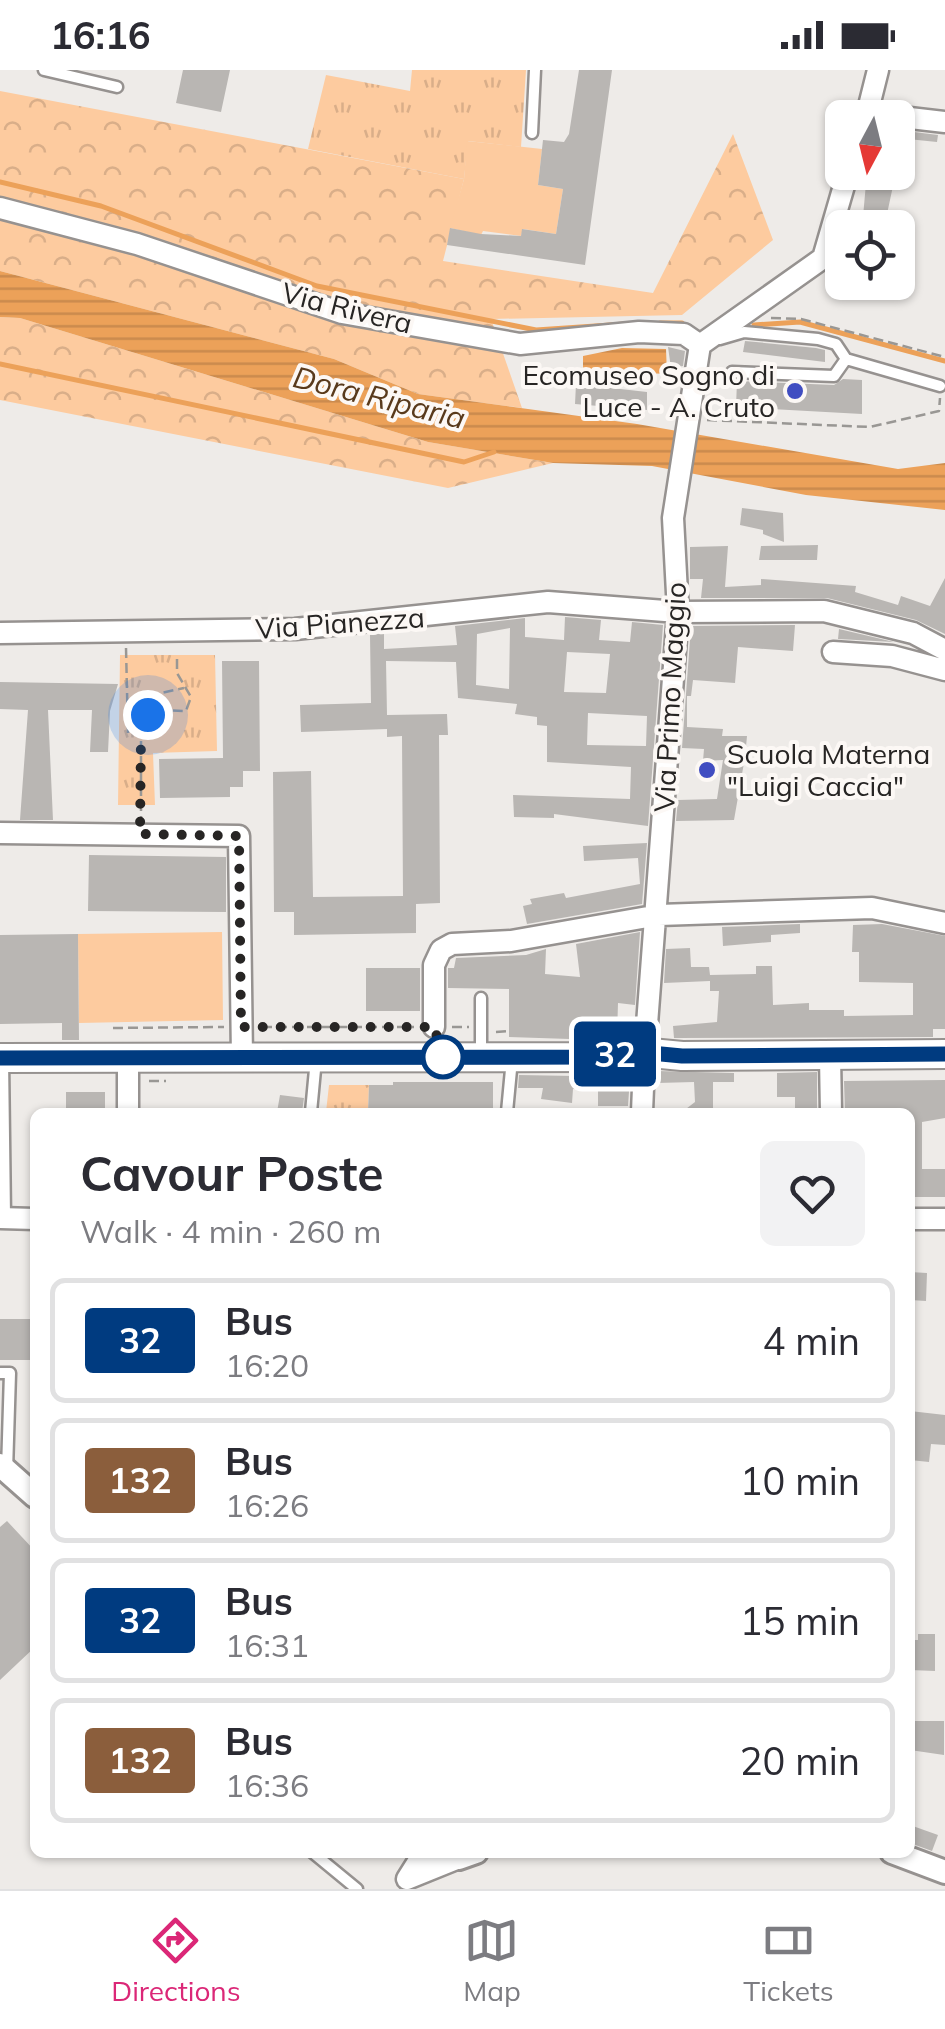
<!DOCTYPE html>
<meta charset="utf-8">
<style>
body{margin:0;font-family:Mulish,sans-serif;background:#f2f2f3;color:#2b2b33;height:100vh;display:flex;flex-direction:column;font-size:38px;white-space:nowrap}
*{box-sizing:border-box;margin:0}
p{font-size:32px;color:#7c7c81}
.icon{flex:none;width:55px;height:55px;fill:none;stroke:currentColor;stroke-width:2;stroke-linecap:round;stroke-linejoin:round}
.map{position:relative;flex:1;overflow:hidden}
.sheet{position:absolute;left:30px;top:1038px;width:885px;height:750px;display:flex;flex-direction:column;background:#fff;border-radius:15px;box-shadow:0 2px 8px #0004}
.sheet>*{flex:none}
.badge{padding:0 20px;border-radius:8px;font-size:35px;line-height:65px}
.needle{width:65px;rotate:187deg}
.fabs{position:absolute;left:825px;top:30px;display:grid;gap:20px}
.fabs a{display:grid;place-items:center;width:90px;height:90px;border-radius:15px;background:#fff;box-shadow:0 2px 8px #0004;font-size:50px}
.you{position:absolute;width:50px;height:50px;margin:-25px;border:8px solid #fff;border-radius:50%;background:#1a73e8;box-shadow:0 0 0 15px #1a73e833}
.map>.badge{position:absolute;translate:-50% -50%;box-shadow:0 0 0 5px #fff}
.round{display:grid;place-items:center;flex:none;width:105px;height:105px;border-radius:15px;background:#f2f2f3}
.summary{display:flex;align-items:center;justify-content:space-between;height:170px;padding:0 50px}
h1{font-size:48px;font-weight:700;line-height:75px}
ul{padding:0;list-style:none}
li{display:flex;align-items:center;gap:30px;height:125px;margin:0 20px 15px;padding:0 30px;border:5px solid #e1e1e2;border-radius:15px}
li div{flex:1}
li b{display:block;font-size:38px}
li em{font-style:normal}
li .badge{min-width:110px;font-weight:700;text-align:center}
.status{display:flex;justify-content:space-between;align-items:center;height:70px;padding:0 50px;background:#fff;direction:ltr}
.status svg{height:28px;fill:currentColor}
.tabs{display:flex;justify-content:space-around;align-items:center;height:140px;border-top:2px solid #e1e1e2;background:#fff;font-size:28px;color:#7c7c81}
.tabs a{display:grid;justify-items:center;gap:5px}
.tabs .selected{color:#db2777}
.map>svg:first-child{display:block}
</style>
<div class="status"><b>16:16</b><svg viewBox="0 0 49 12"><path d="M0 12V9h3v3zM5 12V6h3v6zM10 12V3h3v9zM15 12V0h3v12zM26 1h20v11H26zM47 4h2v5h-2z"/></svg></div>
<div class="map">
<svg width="945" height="1819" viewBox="0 0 945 1819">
<defs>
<pattern id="grass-tufts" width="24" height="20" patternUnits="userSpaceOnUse" patternTransform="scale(2.5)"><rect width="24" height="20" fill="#fdcb9f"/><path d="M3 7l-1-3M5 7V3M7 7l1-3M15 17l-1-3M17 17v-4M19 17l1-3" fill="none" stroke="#d9ae89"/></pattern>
<pattern id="forest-crowns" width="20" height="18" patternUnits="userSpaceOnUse" patternTransform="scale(2.5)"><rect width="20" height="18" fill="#fdcb9f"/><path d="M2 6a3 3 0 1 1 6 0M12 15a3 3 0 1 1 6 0" fill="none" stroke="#d9ae89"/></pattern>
<pattern id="water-rules" width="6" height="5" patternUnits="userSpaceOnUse" patternTransform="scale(2.5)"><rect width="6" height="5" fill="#eca159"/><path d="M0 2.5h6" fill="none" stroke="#ca8a4d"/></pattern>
</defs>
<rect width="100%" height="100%" fill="#eeebe8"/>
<path fill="url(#grass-tufts)" d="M412,0H526L521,77L468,71L464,109L308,79L326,5L410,21Z
M120,585H215L217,681L153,683L155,735H118Z
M329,1015H369L368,1042H326Z"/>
<path fill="url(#forest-crowns)" d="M0,21L464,109L443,191L653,223L733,64L773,170L682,245L491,249L522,338L418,324L334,289L0,201Z
M0,247L20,248L428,372L553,393L448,418L0,330Z"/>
<path fill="#fdcb9f" d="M467,71L542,79L538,115L563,119L556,164L523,159L521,166L483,161L481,165L450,158L464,109Z
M222,862L223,950L79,953L78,864Z"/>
<path fill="url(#water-rules)" d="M0,201L334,289L418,324L637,354L898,399L945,393V440L806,425L652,396L553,393L428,372L20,248L0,247Z
M622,278L666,279L667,304L583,300V286Z"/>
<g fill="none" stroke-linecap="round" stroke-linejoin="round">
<path stroke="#eca159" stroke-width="5" d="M0,112L101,136L317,216L536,260L625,254
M660,253H682
M754,255L800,252L945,291
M0,294L464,392L494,382"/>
</g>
<path fill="#b9b6b3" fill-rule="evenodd" d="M183,0H230L221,42L176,33Z
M579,0H612L585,195L447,175L450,158L481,164L521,166L522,159L556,164L563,119L538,115L543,70L564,72L569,64Z
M898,60L938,65L937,72L898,68Z
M867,102H896L884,158H862Z
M745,271L816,278L825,280V292L743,282Z
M668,277L685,281L683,296L671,298Z
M843,309L862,310V344L736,337L737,311L834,315Z
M576,314L647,322V340L575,334Z
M742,438L783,443L784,472L763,464V460L740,455Z
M818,475L817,490H759L761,476Z
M728,476L725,517L761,515V509L856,516L855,522L898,535L901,526L930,536L945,508V564L916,550L827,528H701L703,509H690V477Z
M565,547L601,550L599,570L630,572L632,552L663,555L648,756L554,744V748L514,747L513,725L630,729L631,697L547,692V656L537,655V647L515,644L517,634L458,628L456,592L386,591L387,645L447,644L448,665H439L440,833L416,834V863L294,865V842H274L273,702L311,701L313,827L403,826L402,666L387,667V659L301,662L300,635L371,633L370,565L384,563V579L457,575L455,556L525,548V567L564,570ZM510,558L509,619L476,615L477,564ZM567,582L610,584L606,623L564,622ZM588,643L647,646L646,676L587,675Z
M795,555L793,581L738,577L735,613L693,610L691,626H687V657L723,659L722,666H747L745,687L734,750L676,751L678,730L717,729L723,690L703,691L704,679L682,678L691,556Z
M839,559L894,572L838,569Z
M222,591H259L260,701H243V717H230V727L160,728L159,689L223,688Z
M0,612L118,614L110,641L108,682H90L92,640H48L53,750H20L28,640L0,639Z
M647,773L642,834L527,854L523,836L532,834L530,829L564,823L566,828L640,814L638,788L584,791L583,776Z
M89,785L226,787V842L88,841Z
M800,854V863L771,865V872L723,876L722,857Z
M882,854L945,866V959H933V967L674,968L673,956L717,952L719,921H710V911L664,913L666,879L690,878L691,897H709L710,905L756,904V896H772L773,935L809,933V940H844V946L913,945V913L859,912V882H852L853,855Z
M640,862L635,935L618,933L617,966L600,970L509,967V919L448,918V898H454L456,888L526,885L546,879L545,904L580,907L576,874Z
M78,864L79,970H62V953L0,954V865Z
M366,898H420V941H366Z
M657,1001L734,1003V1012H713V1042H682L695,1032L694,1012L657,1013Z
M817,1002V1042H795V1027H777V1003Z
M519,1005L630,1007L628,1036H598V1019H573L572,1033L541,1029L543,1018H518Z
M945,1010V1048L922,1052V1099H945V1127H910V1042H845L844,1011Z
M393,1012H493V1042H368L369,1015H393Z
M66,1022H105V1042H66Z
M280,1025L304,1028L302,1042H277Z
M910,1202L927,1203L926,1231L910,1230Z
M0,1249H32V1290H0Z
M910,1341L945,1345V1375L931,1374L929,1392L910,1390Z
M7,1451L35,1481V1577L0,1610V1457Z
M918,1564H935V1601L910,1600V1570H918Z
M910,1651H944V1685L910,1680Z
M910,1755L938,1765L932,1781L910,1773Z"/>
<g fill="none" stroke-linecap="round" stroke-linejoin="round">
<g stroke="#969290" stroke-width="15">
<path id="service" d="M44,0L117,17
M532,63L535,0
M720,269L744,262L818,269L836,274L846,289L940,316
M732,302L834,306L846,289
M481,928V986
M3,989L5,1147
M311,1042L316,989
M507,1042L512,989
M0,1303H10L7,1401
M312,1782L357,1819"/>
</g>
<g stroke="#969290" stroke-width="25">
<path id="minor" d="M867,43L945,52
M866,48L878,0
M0,138L137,174L342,243L520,274L639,262L684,264L700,275
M700,275L823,188L848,102
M0,563L295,559L548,532L678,542L824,541L913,563L945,580
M833,582L892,586L945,600
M0,763L239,766L242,988
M434,957V895L441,880L452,874L511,871L659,845L872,838L945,853
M645,981L678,542L673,448L700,275
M830,987L831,1042
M128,988V1042
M642,1042L644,994
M0,1148L35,1149
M910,1149H945
M424,1782L407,1809L459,1788"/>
</g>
<g stroke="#969290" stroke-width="28">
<path id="tertiary" d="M0,1395L35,1426
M446,1782L459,1788L476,1782
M892,1782L945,1802"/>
</g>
<g stroke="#969290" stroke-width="32">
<path id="secondary" d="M0,988L602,987L630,981L682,986L945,984"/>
</g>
<path stroke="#999794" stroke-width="2.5" stroke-dasharray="10 5" stroke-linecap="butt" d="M771,248L801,249L945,287
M707,350L870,357L939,341L940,328
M126,578L128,663L141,664V748
M148,645L150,632L161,623L184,618
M142,663L148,645L157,640L186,641L191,627L177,603V585
M262,957H414
M452,957H469
M113,958L224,957
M496,962L509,961
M149,1011H166"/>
<use href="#service" stroke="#fff" stroke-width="10"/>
<use href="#minor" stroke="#fff" stroke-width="20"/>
<use href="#tertiary" stroke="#fff" stroke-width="22"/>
<use href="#secondary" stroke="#fff" stroke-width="28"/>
</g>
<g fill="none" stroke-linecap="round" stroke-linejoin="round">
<g stroke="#fff" stroke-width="22">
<path id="line" d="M0,988L602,987L630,981L682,986L945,984"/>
</g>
<use href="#line" stroke="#003b80" stroke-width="15"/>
<path stroke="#272524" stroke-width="10" stroke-dasharray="0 18" d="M148,645L141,664L140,764L239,766L241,957H434L443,987"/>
</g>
<g fill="#404dc1" stroke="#fcf8f5" stroke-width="4">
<circle cx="795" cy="321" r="10"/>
<circle cx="707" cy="700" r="10"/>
</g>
<circle fill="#fff" stroke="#003b80" stroke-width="5" cx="443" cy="987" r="20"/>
<g text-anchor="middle" stroke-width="8" stroke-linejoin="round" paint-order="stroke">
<g font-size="28" fill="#272524" stroke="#fcf8f5">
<text transform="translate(347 238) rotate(14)" y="10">Via Rivera</text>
<text transform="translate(340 553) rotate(-4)" y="10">Via Pianezza</text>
<text transform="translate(670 627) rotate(-87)" y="10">Via Primo Maggio</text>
</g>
<g font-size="28" fill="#272524" stroke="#fcf8f5" text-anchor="end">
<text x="775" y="315">Ecomuseo Sogno di<tspan x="775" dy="32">Luce - A. Cruto</tspan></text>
<text x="727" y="694" text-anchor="start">Scuola Materna<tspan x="727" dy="32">"Luigi Caccia"</tspan></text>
</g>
<g font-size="30" font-style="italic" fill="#593a1c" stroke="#fcf8f5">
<text transform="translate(379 328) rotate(14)" y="10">Dora Riparia</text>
</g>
</g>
</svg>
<div class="fabs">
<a><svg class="needle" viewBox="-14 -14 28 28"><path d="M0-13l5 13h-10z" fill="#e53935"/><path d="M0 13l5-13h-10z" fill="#7c7c81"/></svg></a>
<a><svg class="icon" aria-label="locate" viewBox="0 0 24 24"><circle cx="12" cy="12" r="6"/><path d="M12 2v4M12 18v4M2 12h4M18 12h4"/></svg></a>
</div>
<div class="you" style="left:148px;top:645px"></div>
<b class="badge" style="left:615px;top:984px;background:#003b80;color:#fff">32</b>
<section class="sheet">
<div class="summary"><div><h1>Cavour Poste</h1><p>Walk · 4 min · 260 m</p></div><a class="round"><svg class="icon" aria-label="heart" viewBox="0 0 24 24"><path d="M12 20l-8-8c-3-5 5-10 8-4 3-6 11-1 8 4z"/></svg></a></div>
<ul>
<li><span class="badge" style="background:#003b80;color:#fff">32</span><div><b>Bus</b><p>16:20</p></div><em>4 min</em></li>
<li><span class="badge" style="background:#8b5e3c;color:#fff">132</span><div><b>Bus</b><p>16:26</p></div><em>10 min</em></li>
<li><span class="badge" style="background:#003b80;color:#fff">32</span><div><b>Bus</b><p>16:31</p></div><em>15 min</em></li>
<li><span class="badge" style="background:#8b5e3c;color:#fff">132</span><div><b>Bus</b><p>16:36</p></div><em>20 min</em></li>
</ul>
</section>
</div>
<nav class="tabs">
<a class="selected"><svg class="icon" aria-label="directions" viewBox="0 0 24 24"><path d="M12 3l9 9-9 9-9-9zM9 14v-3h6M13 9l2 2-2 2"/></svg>Directions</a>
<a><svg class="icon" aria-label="map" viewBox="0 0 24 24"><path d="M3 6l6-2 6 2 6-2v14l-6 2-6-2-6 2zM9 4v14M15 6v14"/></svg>Map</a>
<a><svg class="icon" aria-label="tickets" viewBox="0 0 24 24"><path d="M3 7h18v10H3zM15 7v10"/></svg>Tickets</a>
</nav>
